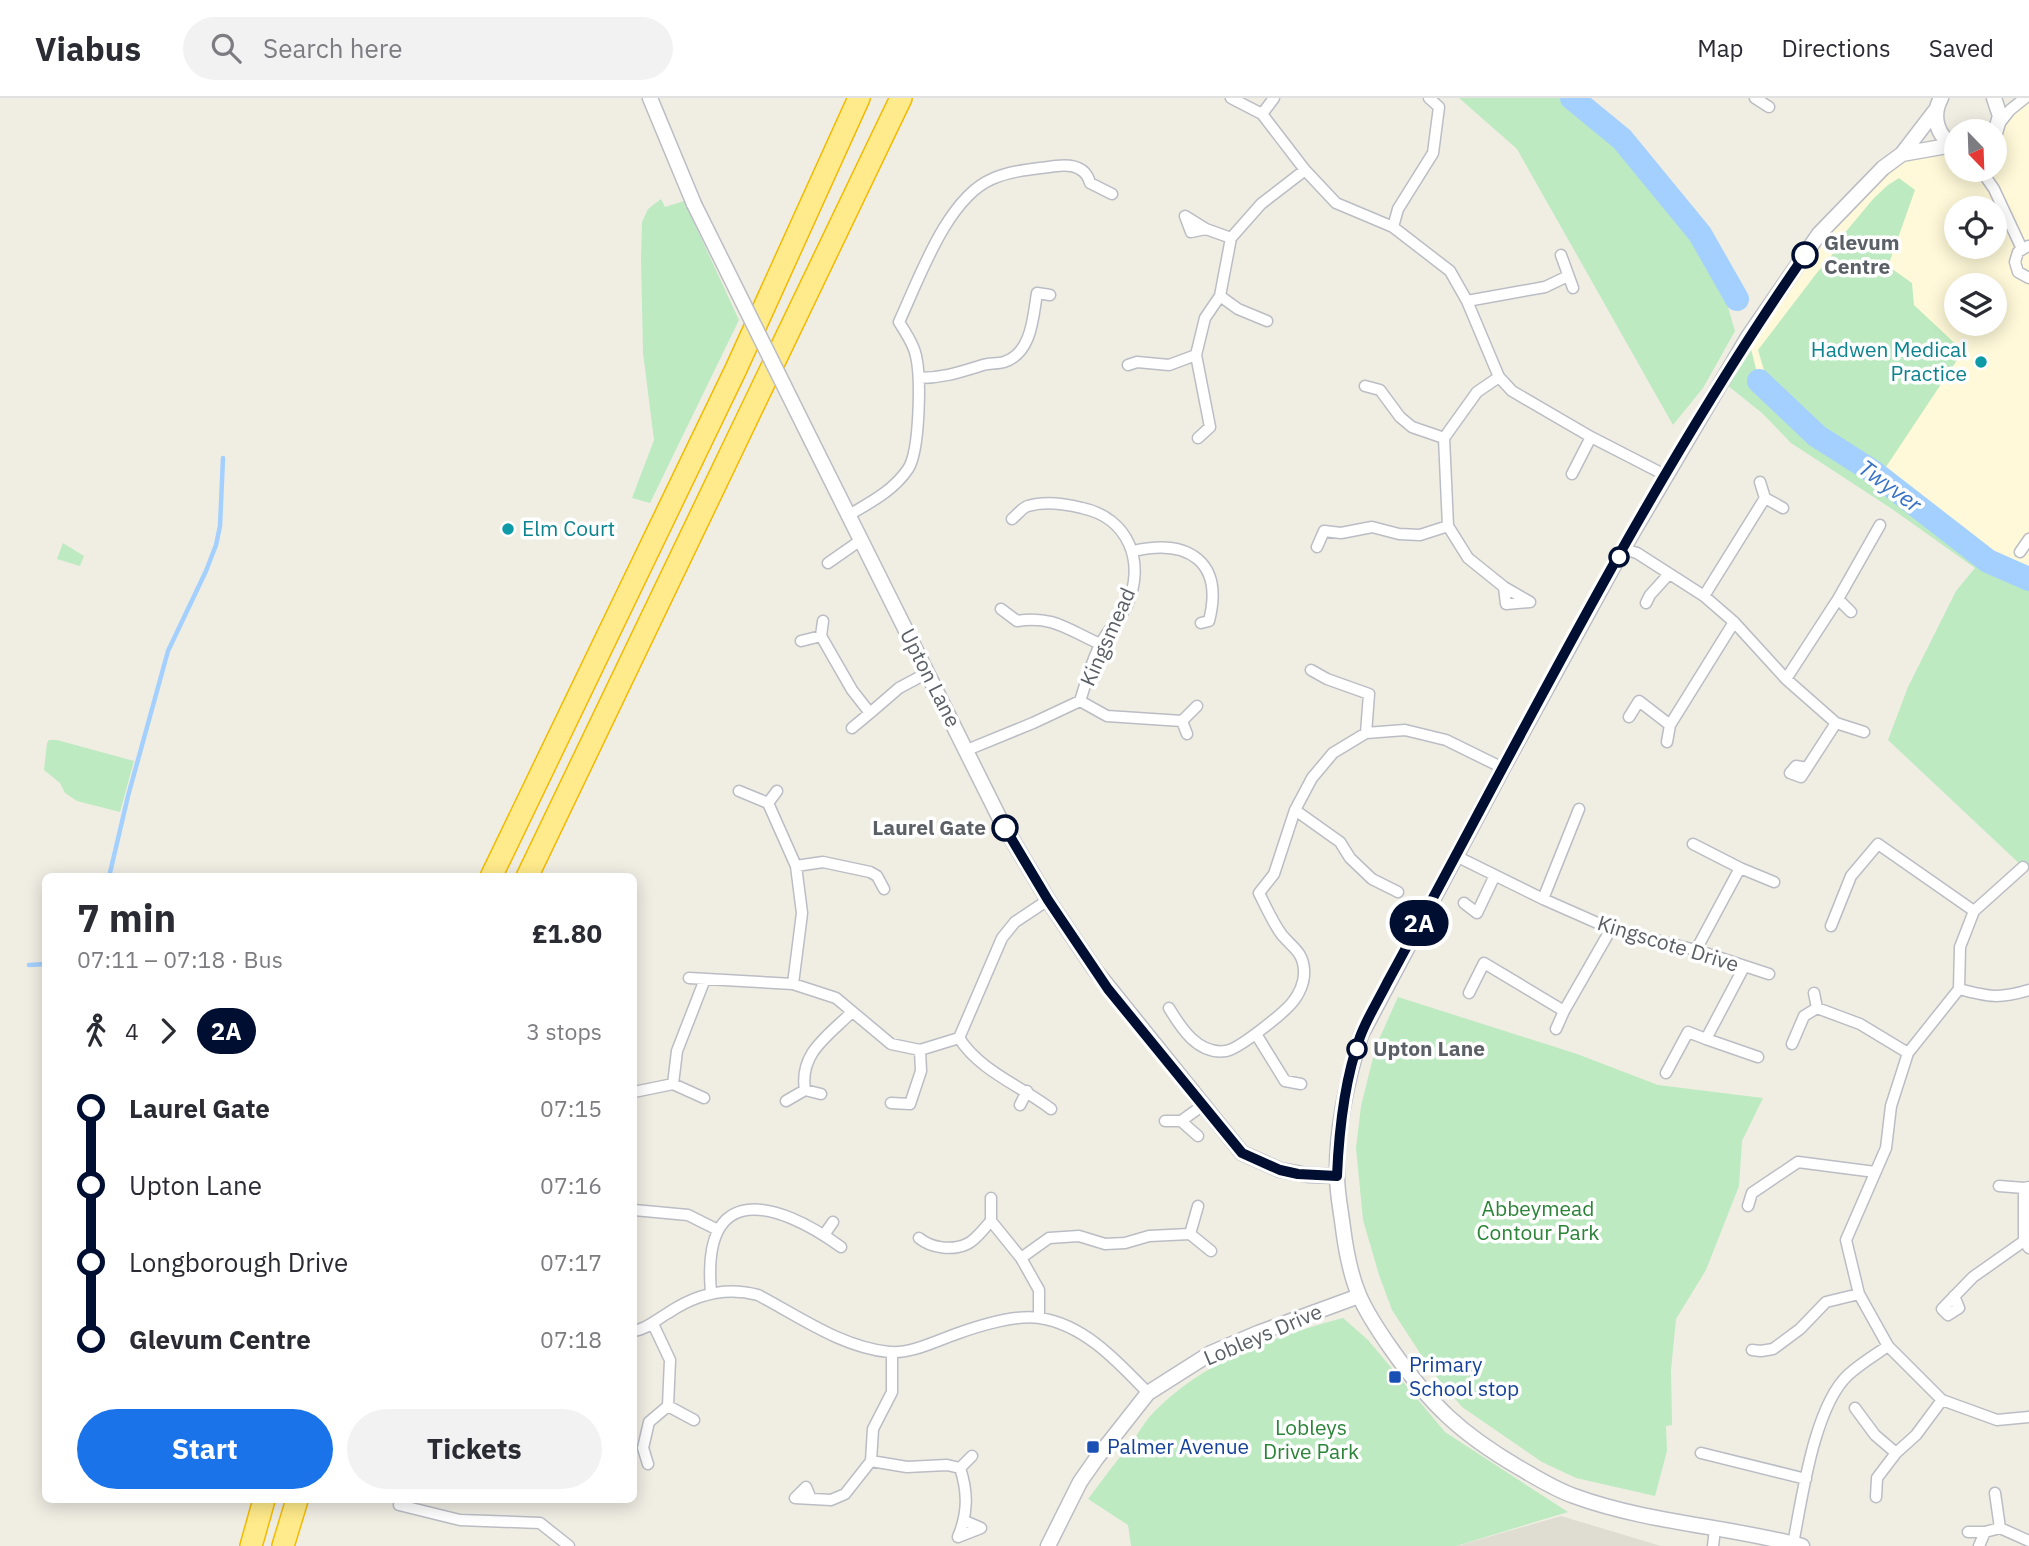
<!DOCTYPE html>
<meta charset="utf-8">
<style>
body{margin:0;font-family:"IBM Plex Sans",sans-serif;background:#f2f2f3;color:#2b2b33;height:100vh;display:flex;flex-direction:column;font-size:26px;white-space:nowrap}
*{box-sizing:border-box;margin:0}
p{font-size:23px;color:#7c7c81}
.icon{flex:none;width:38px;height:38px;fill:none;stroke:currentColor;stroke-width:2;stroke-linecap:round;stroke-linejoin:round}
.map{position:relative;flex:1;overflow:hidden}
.side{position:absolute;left:42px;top:775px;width:595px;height:630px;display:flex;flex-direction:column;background:#fff;border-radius:10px;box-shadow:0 4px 18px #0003}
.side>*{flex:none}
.badge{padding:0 14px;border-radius:23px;font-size:24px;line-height:46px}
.needle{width:46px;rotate:157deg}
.controls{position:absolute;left:1944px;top:21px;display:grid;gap:14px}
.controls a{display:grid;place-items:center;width:63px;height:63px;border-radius:50%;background:#fff;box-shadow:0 4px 18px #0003;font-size:35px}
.map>.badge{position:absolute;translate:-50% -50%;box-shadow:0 0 0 4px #fff}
.legs{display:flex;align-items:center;gap:10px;height:77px;padding:0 35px;font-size:23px}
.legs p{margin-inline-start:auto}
.head{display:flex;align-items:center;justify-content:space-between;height:119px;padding:0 35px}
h1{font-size:38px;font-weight:800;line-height:52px}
.primary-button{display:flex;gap:14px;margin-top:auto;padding:14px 35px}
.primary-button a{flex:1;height:80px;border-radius:42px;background:#1a73e8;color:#fff;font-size:28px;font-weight:800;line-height:80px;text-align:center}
.primary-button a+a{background:#f2f2f3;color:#2b2b33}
ul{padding:0 35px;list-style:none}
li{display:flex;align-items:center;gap:24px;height:77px;font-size:26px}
li i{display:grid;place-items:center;width:10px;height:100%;margin:0 9px;background:currentColor}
li i::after{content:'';width:18px;height:18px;margin:-9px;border:5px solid;border-radius:50%;background:#fff}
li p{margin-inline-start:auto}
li:first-child i{background:linear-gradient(#0000 50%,currentColor 0)}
li:last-child i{background:linear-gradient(currentColor 50%,#0000 0)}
header{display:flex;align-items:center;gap:42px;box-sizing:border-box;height:98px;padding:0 35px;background:#fff;border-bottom:2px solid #e1e1e2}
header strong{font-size:33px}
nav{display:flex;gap:38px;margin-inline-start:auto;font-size:24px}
.search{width:490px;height:63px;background:#f2f2f3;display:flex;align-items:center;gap:18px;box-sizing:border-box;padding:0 24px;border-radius:38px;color:#7c7c81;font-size:26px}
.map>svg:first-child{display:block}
</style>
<header>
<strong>Viabus</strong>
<div class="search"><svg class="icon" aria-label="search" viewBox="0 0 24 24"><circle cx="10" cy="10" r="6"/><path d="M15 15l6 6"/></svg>Search here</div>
<nav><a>Map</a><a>Directions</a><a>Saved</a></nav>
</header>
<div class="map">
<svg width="2029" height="1448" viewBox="0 0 2029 1448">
<rect width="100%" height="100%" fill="#f0eee3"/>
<path fill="#fff9d9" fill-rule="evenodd" d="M2029,0V481L1988,463L1872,373L1817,338L1759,283L1748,239L1819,136L1902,56L1956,48V72H1995V35L1999,26ZM1956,110H1995V149H1956ZM1956,187H1995V226H1956Z"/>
<path fill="#dfddd2" d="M1561,1418L1661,1448H1457Z"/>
<path fill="#bdeac1" d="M1459,0H1578L1627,40L1706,133L1735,233L1703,290L1673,327L1517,51Z
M1899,80L1915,92L1888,168L1912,185L1914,207L1963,253L1884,372L1821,334L1766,279L1758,252L1816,176L1842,145L1843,137L1874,100L1888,87Z
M661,101L665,109L684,103L739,222L650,405L632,400L654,342L643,255L641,160L642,124L648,111Z
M1748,239L1759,283L1817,338L1872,373L1988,463L2029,481V771L2023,769L1888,642L1908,589L1956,493L1975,470L1892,411L1791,345L1762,315L1722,283Z
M63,445L84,458L80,468L57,461Z
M49,642H57L134,663L120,714L77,703L65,695L60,685L44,672L47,645Z
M1398,899L1577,956L1658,987L1763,1000L1742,1043L1739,1088L1706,1172L1676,1221L1671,1272L1672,1327L1666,1328L1667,1353L1655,1398L1576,1380L1542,1364L1462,1309L1431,1272L1392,1212L1379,1177L1363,1122L1356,1050L1361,1008L1376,948Z
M1343,1220L1368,1242L1445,1334L1568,1414L1456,1448H1131L1128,1427L1088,1401C1103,1381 1118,1361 1134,1341C1141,1331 1148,1319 1157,1311C1208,1261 1276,1238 1343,1220Z"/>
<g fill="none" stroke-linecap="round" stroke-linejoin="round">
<path stroke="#a4d0ff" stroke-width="4.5" d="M109,779L128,698L168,553L206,473L216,447L220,428L223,360
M29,867L46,866"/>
<path stroke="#a4d0ff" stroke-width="24" d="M1572,0L1622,41L1700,136L1737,201
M1759,283L1817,338L1872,373L1988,463L2029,481"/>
<g stroke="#bbbdc4" stroke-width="13">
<path id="minor" d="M1231,0L1262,16L1305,72L1336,105L1393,129L1450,173L1467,203L1499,279L1512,293L1591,339L1665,377
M1755,0L1769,9
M1262,16L1274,0
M1999,26L2010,12L2025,0
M1981,72L1994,91L2022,151
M1393,129L1398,111L1433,55L1439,9L1429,0
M1206,131L1185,118L1191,134L1206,131L1231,140
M2028,148L2018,154L2015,164L2018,174L2029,180
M1561,157L1573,190
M1220,198L1238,211L1267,223
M1467,203L1545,189L1568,178
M1128,267L1137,264L1169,267L1196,257
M1499,279L1477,294L1444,340L1448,428L1468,460L1504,489L1530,504
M919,280C943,280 960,274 983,267C989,265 997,266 1004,264C1032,255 1033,219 1037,195L1050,197
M1365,288L1380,292L1400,319L1412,329L1444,340
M1198,340L1210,329L1196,257L1205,220L1220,198L1231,140L1261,106L1305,72
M1572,376L1591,339
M1765,400L1783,410
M849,417C871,404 893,393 908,371C920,353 921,279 916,258C914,246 905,234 899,224C919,181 947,100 992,81C1012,72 1035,71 1056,68C1072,66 1086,69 1090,85L1112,96
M1012,421C1017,417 1023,409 1028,408C1044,403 1066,406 1082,410C1129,420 1146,465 1127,507C1120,521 1107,532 1100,547C1091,564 1086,585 1080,603
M1317,449L1324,433L1341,435L1372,429L1399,436L1420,437L1448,428
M1623,451L1637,455L1704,498L1734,524L1786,581L1836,625L1864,634
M1133,453C1189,440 1224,464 1209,523L1201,525
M2020,454L2029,441
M828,465L861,442
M1504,489L1506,506L1530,504
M1704,498L1765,400L1760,384
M1838,501L1880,427
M1646,505L1650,497L1669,476
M1001,511L1017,523C1053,517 1068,532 1100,546
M821,538L823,523
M801,543L821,538L852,592L870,615L899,590L927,575
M1311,572L1327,581L1369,596L1366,635
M1786,581L1838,501L1851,514
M1629,619L1639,603L1670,627L1734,524
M1182,623L1187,636
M852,630L870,615
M1667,644L1670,627
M967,652L1033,625L1080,603L1107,618L1182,623L1197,608
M1807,670L1796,668L1790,675L1801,679L1836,625
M739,693L768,705L796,768L802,815L793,886
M768,705L777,693
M1295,712L1340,744L1350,760L1372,781L1398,794
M1693,746L1740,770
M1456,758L1543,801L1611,831L1696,852L1769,876
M796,768L823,764L870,774L877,778L884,791
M2023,769L1974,813L1960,849L1959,891L1908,955L1891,1008L1886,1050L1846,1142L1859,1196L1888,1248L1942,1302L1997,1322L2029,1319
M1543,801L1579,711
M1464,805L1477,815L1495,777
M1831,828L1851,778L1878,746L1974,813
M1696,852L1740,770L1774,784
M689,880L793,886L836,900L891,946L920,952L959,940L1002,840L1015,824L1048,802
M1959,891C1989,899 1999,901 2029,892
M1469,895L1484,865L1564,913L1611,831
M1814,895L1817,910
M1169,910C1181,930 1198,957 1226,953C1239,951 1281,917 1291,906C1299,897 1305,884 1304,872C1303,854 1293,850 1282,837C1273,825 1266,809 1259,795L1274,776L1295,712L1312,680L1333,655L1366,635L1405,632L1446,642L1503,670
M1556,931L1564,913
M1256,936L1285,983L1301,986
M959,940C980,973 1021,988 1051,1011
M1706,941L1758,959
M1792,946L1804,918L1817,910L1860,926L1908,955
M1666,975L1688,934L1706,941L1744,869
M673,986L704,1000
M805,992C799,955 828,938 852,914
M634,994L673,986L677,953L705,881
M786,1003L805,992L821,996
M891,1005L910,1006L921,973L920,952
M1020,1007L1027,993
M1165,1023H1181
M1198,1038L1181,1023L1202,1008
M1999,1088L2024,1090
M2029,1089L2024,1090V1143L2029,1150
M991,1100V1123L1021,1160L1039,1192V1220
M1748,1108L1752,1095L1798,1064L1875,1074
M634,1112L688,1117L718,1132
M1190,1136L1198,1108
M824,1137L833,1124
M919,1140C931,1150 952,1153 967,1146C976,1142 984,1130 991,1123
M1021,1160L1049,1140L1079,1138L1105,1146L1125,1145L1149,1138L1190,1136L1211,1153
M711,1194C701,1082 776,1102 841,1149
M1954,1198L1959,1210L1948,1217L1942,1211L1973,1179L2024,1143
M634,1233C647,1231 656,1222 668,1215C696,1196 725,1188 758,1197C800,1219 841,1249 889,1254C911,1256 936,1243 956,1236C978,1228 1017,1216 1040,1220C1085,1227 1118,1264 1148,1295
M1752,1252L1761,1253L1773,1251L1800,1231L1826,1204L1859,1196
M668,1308L694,1322
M1855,1310L1875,1337L1896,1355
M1701,1355L1806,1381
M871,1363L907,1369L947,1367L960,1370C968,1394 968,1415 958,1439
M648,1366L643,1350L649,1324L668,1308L670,1262L653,1226
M960,1370L972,1358
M1995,1395L2000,1430
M1876,1399L1877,1380L1896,1355L1916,1337L1942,1302
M795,1400L831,1402L845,1396L871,1363L873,1331L892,1294V1254
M795,1400L806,1389L811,1401
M399,1407L460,1422L540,1425L569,1448
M1968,1434H1985L2000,1430L2029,1443
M958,1439L981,1430L965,1423
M1793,1446C1802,1400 1814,1309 1848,1277C1860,1266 1875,1257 1888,1248
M1713,1448L1715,1431
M1979,1448L1985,1434"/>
</g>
<g stroke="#bbbdc4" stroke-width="17">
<path id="tertiary" d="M650,0L694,106
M1941,0C1931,18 1937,40 1956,48
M1994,0L2000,18L1995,35
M1902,56L1953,47
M812,344L1001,723L1048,802L1095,872L1242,1055L1280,1072L1308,1077L1337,1078
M1048,1448L1080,1384L1096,1361L1148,1295L1211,1255L1258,1235L1359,1198
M1802,1448C1727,1428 1648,1425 1574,1398C1554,1391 1537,1380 1518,1369C1460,1335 1431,1307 1392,1252C1380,1235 1367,1216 1359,1197C1350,1176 1346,1153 1343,1130C1341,1113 1337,1095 1337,1078C1336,1030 1347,982 1361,937L1503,670L1623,451L1748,239L1819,136L1883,70L1902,56L1935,13"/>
</g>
<g stroke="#f3ba00" stroke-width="24">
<path id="motorway" d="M491,779L736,271L859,0
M527,779L901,0
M251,1448L264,1402
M283,1448L297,1402"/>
</g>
<use href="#minor" stroke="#fff" stroke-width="10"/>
<use href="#tertiary" stroke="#fff" stroke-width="14"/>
<use href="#motorway" stroke="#ffeb8b" stroke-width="21"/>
<g stroke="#bbbdc4" stroke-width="17" stroke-linecap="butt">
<path id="tertiary-bridge" d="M694,106L812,344"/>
</g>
<use href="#tertiary-bridge" stroke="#fff" stroke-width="14"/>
</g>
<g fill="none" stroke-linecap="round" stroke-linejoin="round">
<g stroke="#fff" stroke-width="16">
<path id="line-1" d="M1005,730L1048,802L1108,891L1242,1055L1280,1072L1298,1076L1337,1078C1339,1031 1344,983 1360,939C1367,920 1378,903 1387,885C1521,640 1645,387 1805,157"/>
</g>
<use href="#line-1" stroke="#000e31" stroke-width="10"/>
</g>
<g fill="#fff" stroke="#000e31" stroke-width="3.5">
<circle cx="1805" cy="157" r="12"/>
<circle cx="1619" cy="459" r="9"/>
<circle cx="1005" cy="730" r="12"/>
<circle cx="1357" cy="951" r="9"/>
</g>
<g fill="#0f9aa8" stroke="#fff" stroke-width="2.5">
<circle cx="1981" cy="264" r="7"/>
<circle cx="508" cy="431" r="7"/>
</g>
<g fill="#1a4fb4" stroke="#fff" stroke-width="2.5">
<rect x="1388" y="1272" width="14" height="14" rx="3.5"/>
<rect x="1086" y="1342" width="14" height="14" rx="3.5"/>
</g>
<g text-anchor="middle" stroke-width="7" stroke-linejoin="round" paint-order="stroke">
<g font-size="21" font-weight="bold" fill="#5b5f66" stroke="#fff" text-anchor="start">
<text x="1824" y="152">Glevum<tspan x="1824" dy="24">Centre</tspan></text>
<text x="986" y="737" text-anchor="end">Laurel Gate</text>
<text x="1373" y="958">Upton Lane</text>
</g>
<g font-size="21" fill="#0d838f" stroke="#fff" text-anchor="end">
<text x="1967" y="259">Hadwen Medical<tspan x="1967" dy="24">Practice</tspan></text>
<text x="522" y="438" text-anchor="start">Elm Court</text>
</g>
<g font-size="21" fill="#5b5f66" stroke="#fff">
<text transform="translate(1108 539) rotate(-66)" y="7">Kingsmead</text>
<text transform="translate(930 580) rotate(63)" y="7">Upton Lane</text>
<text transform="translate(1668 846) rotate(17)" y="7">Kingscote Drive</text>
<text transform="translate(1263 1237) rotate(-23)" y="7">Lobleys Drive</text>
</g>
<g font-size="21" fill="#2b8437" stroke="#fff">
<text x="1538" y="1118">Abbeymead<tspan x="1538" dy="24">Contour Park</tspan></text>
<text x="1311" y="1337">Lobleys<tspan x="1311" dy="24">Drive Park</tspan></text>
</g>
<g font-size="21" fill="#164399" stroke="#fff" text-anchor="start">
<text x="1409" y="1274">Primary<tspan x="1409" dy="24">School stop</tspan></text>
<text x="1107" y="1356">Palmer Avenue</text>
</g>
<g font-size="23" font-style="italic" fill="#3772c6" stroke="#fff">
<text transform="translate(1890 388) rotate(36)" y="8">Twyver</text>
</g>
</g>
</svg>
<div class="controls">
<a><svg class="needle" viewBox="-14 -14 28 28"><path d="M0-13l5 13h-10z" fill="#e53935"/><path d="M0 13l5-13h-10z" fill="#7c7c81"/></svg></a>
<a><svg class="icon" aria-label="locate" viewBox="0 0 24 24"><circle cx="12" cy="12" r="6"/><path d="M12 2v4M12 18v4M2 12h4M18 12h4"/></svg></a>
<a><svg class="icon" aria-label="layers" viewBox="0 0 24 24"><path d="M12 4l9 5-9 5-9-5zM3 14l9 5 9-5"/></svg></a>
</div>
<b class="badge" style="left:1419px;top:825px;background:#000e31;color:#fff">2A</b>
<section class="side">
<div class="head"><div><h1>7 min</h1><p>07:11 – 07:18 · Bus</p></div><b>£1.80</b></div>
<div class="legs"><svg class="icon" aria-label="walk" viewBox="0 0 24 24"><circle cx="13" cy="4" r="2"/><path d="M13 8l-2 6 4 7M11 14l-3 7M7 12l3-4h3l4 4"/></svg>4<svg class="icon" aria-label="forward" viewBox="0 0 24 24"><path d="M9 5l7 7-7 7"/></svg><b class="badge" style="background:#000e31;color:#fff">2A</b><p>3 stops</p></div>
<ul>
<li><i style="color:#000e31"></i><b>Laurel Gate</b><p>07:15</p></li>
<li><i style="color:#000e31"></i><span>Upton Lane</span><p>07:16</p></li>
<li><i style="color:#000e31"></i><span>Longborough Drive</span><p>07:17</p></li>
<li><i style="color:#000e31"></i><b>Glevum Centre</b><p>07:18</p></li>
</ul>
<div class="primary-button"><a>Start</a><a>Tickets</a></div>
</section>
</div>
